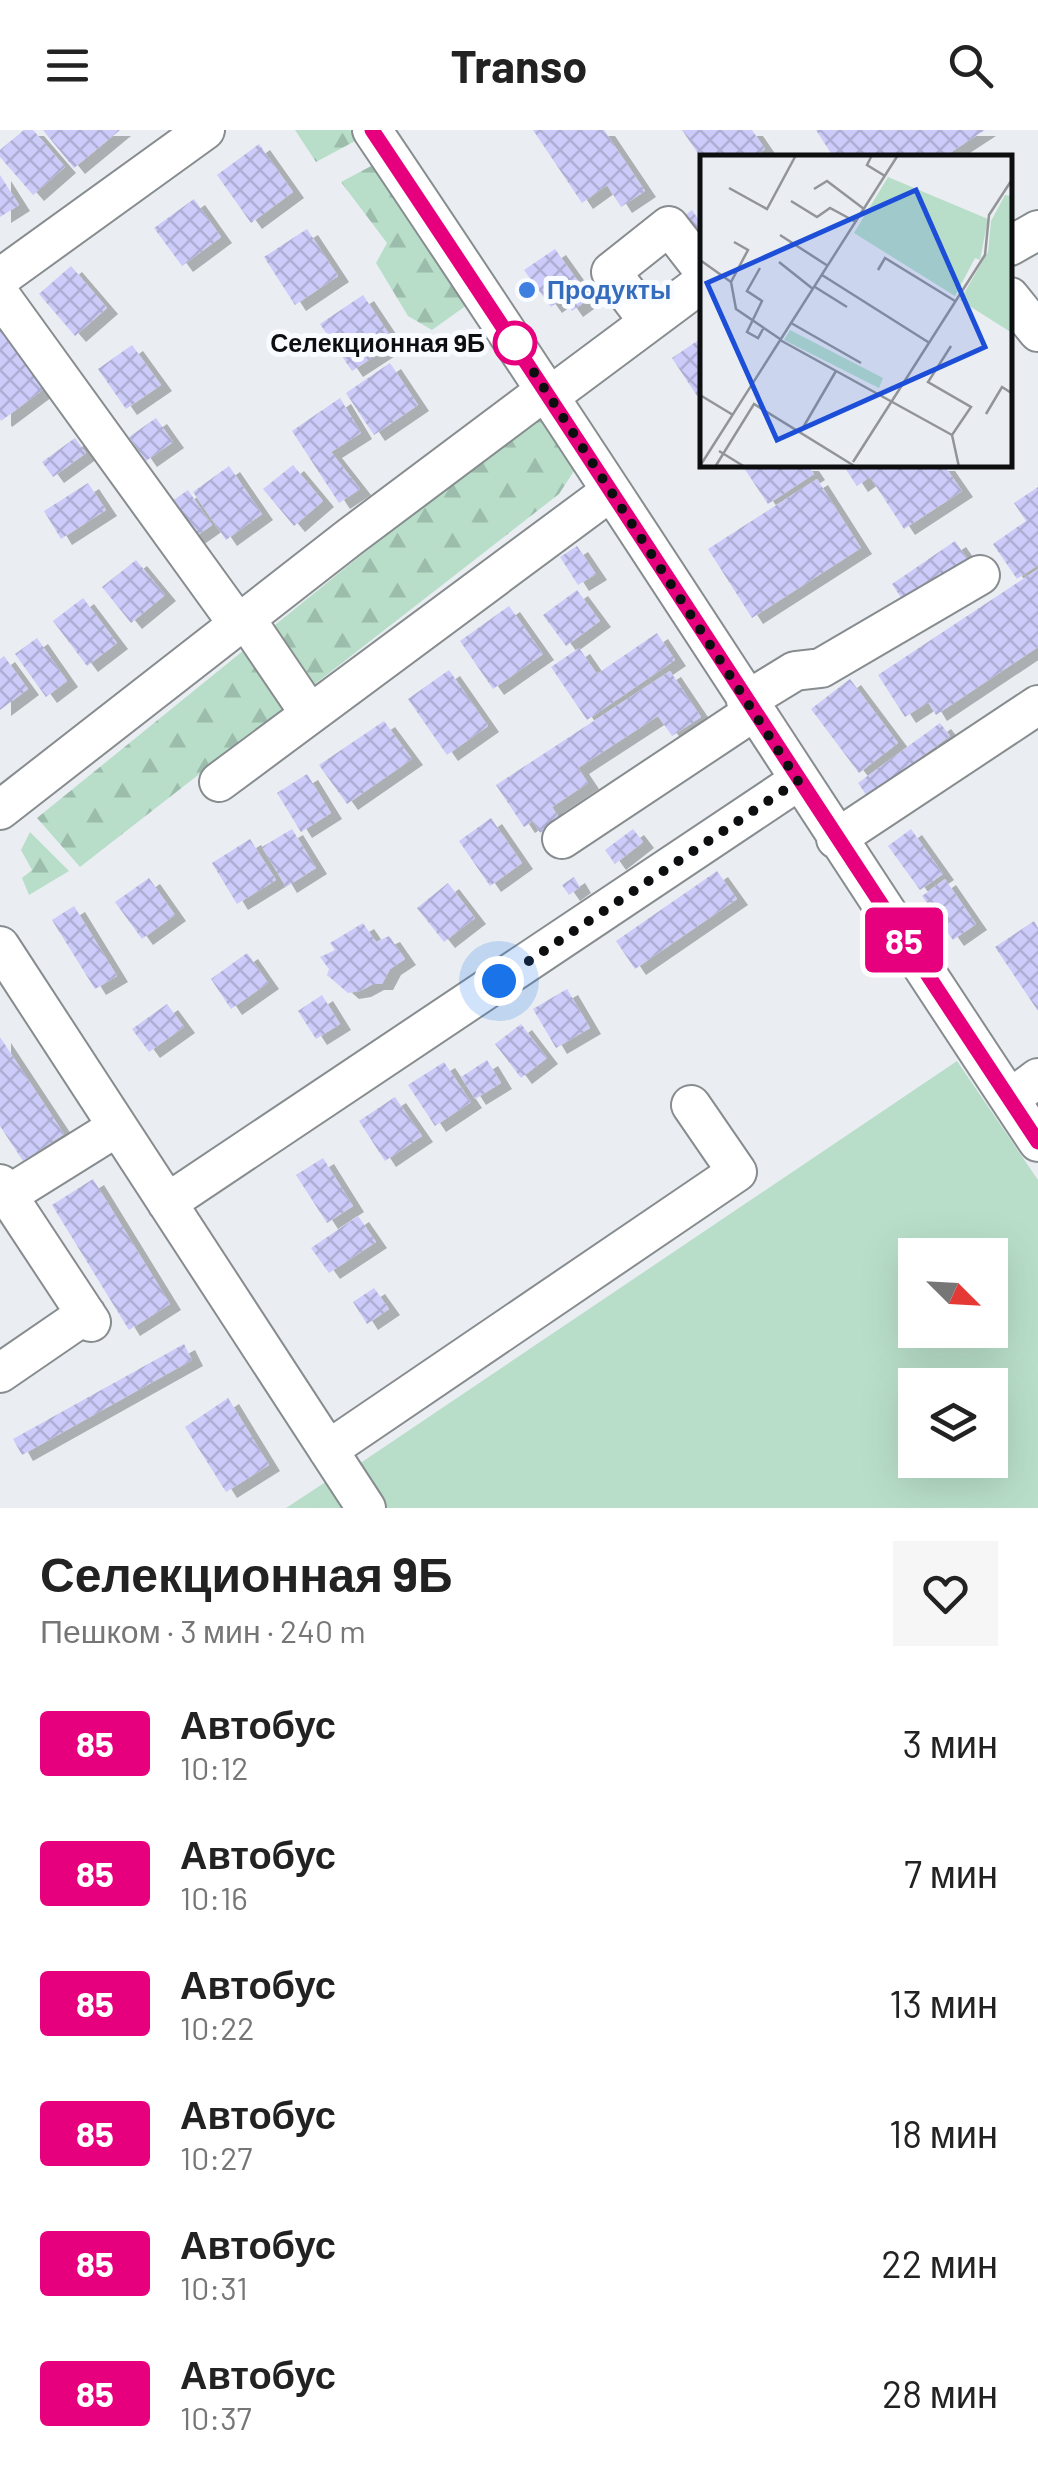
<!DOCTYPE html>
<html lang="ru">
<meta charset="utf-8">
<style>
body{margin:0;font-family:Barlow,sans-serif;background:#f6f6f6;color:#222;height:100vh;display:flex;flex-direction:column;font-size:38px;white-space:nowrap}
*{box-sizing:border-box;margin:0}
p{font-size:32px;color:#767676}
.icon{flex:none;width:55px;height:55px;fill:none;stroke:currentColor;stroke-width:2;stroke-linecap:round;stroke-linejoin:round}
.map{position:relative;height:1378px;overflow:hidden}
.panel{display:flex;flex-direction:column;background:#fff;flex:1}
.panel>*{flex:none}
.badge{padding:0 20px;border-radius:8px;font-size:35px;line-height:65px}
.needle{width:65px;rotate:114deg}
.tools{position:absolute;left:898px;top:1108px;display:grid;gap:20px}
.tools a{display:grid;place-items:center;width:110px;height:110px;border-radius:0px;background:#fff;box-shadow:0 10px 40px #0002;font-size:50px}
.you{position:absolute;width:50px;height:50px;margin:-25px;border:8px solid #fff;border-radius:50%;background:#1a73e8;box-shadow:0 0 0 15px #1a73e833}
.map>.badge{position:absolute;translate:-50% -50%;box-shadow:0 0 0 5px #fff}
.round{display:grid;place-items:center;flex:none;width:105px;height:105px;border-radius:0px;background:#f6f6f6}
.overview{display:flex;align-items:center;justify-content:space-between;height:170px;padding:0 40px}
h1{font-size:48px;font-weight:700;line-height:75px}
ul{padding:0;list-style:none}
li{display:flex;align-items:center;gap:30px;height:130px;padding:0 40px}
li div{flex:1}
li b{display:block;font-size:38px}
li em{font-style:normal}
li .badge{min-width:110px;font-weight:700;text-align:center}
header{display:flex;justify-content:space-between;align-items:center;height:130px;padding:0 40px;background:#fff;font-size:45px;font-weight:700}
.map>svg:first-child{display:block}
</style>
<header><svg class="icon" aria-label="menu" viewBox="0 0 24 24"><path d="M4 6h16M4 12h16M4 18h16"/></svg>Transo<svg class="icon" aria-label="search" viewBox="0 0 24 24"><circle cx="10" cy="10" r="6"/><path d="M15 15l6 6"/></svg></header>
<div class="map">
<svg width="1038" height="1378" viewBox="0 0 1038 1378">
<defs>
<pattern id="forest-firs" width="22" height="20" patternUnits="userSpaceOnUse" patternTransform="scale(2.5)"><rect width="22" height="20" fill="#b8dec9"/><path d="M5 1l3.5 6h-7zM16 11l3.5 6h-7z" fill="#9dbdac"/></pattern>
<pattern id="building-cross-hatch" width="8" height="8" patternUnits="userSpaceOnUse" patternTransform="scale(2.5)"><rect width="8" height="8" fill="#cccbf9"/><path d="M0 0l8 8M0 8l8-8" fill="none" stroke="#aeadd4"/></pattern>
<filter id="shadow"><feDropShadow dx="11" dy="6" stdDeviation="0" flood-color="#0004"/></filter>
</defs>
<rect width="100%" height="100%" fill="#eaeef2"/>
<path fill="#b8dec9" fill-rule="evenodd" d="M957,931L1038,1050V1378H378L356,1336ZM915,1125H990V1200H915ZM915,1255H990V1330H915Z"/>
<path fill="url(#forest-firs)" d="M295,0H350L357,10L316,32Z
M373,35L467,175L432,200L408,186L376,133L387,113L341,52Z
M535,284L576,338L559,364L80,737L37,688Z
M30,702L69,741L29,765L22,748L32,740L21,720Z
M335,1352L352,1378H286L324,1353Z"/>
<path fill="url(#building-cross-hatch)" filter="url(#shadow)" d="M24,0H33L65,37L33,65L0,27V20Z
M43,0H120L74,38Z
M533,0H604L645,61L621,77L607,55L582,73Z
M682,0H752L765,19L753,28H701Z
M816,0H985L942,28H834Z
M259,14L293,62L251,93L217,45Z
M0,45L19,75L0,87Z
M194,69L221,107L182,136L154,98Z
M692,80L702,95L694,101L684,86Z
M307,99L338,146L295,175L264,127Z
M555,119L590,168L572,181L563,168L551,177L524,140Z
M71,136L107,178L75,206L39,164Z
M363,165L395,213L352,241L320,194Z
M0,197L45,258L1,291L0,289Z
M703,207V275L672,228Z
M132,215L161,255L126,279L98,239Z
M390,233L418,275L374,305L346,263Z
M340,268L361,303L331,322L360,359L339,373L292,301Z
M156,288L173,312L146,331L129,307Z
M75,308L86,323L53,347L42,332Z
M293,335L323,371L294,396L263,359Z
M742,335H808L814,344L768,374Z
M843,335H944L962,361L904,399L870,347L857,356Z
M229,336L262,384L226,410L193,362Z
M817,349L861,418L752,488L708,419Z
M88,353L106,380L61,409L44,381Z
M1038,357V435L1017,449L993,414L1026,391L1014,373Z
M188,360L212,395L192,409L168,374Z
M955,411L968,430L904,472L892,454Z
M577,416L596,444L578,455L560,427Z
M136,430L165,465L131,493L102,457Z
M1038,439V517L936,585L928,572L905,587L878,545Z
M577,460L600,491L566,516L543,485Z
M83,468L117,513L87,536L53,491Z
M509,476L543,524L493,559L460,511Z
M657,503L675,530L587,590L551,537L579,518L597,544Z
M37,508L67,551L46,567L15,524Z
M4,526L28,559L0,580V529Z
M449,540L488,596L447,625L408,569Z
M670,541L701,587L672,606L658,586L578,638L588,653L552,677L560,689L540,703L533,691L524,697L496,655Z
M850,549L898,613L859,643L811,579Z
M384,591L412,629L347,674L319,635Z
M940,593L950,606L867,666L858,653Z
M307,644L331,683L301,702L277,663Z
M491,688L522,733L490,756L459,711Z
M292,699L316,738L286,757L262,717Z
M633,699L643,712L615,734L605,720Z
M911,699L943,744L920,760L888,716Z
M250,709L276,750L237,774L212,733Z
M717,741L737,769L635,839L616,811Z
M574,747L580,757L569,765L562,755Z
M149,748L175,785L142,809L115,772Z
M945,749L976,794L953,810L922,766Z
M448,753L475,788L444,812L417,778Z
M74,776L117,846L95,859L52,790Z
M1034,791L1038,798V881L995,817Z
M363,793L376,812L389,806L405,829L390,839L382,854H373L360,861L348,863L327,845L329,839L320,827L335,820L330,813Z
M247,823L268,853L231,879L211,849Z
M567,859L590,898L556,918L533,879Z
M322,865L340,894L316,909L298,881Z
M167,874L184,897L149,922L132,899Z
M521,894L547,928L521,948L495,914Z
M0,907L64,1004L23,1031L0,996Z
M487,930L501,953L475,969L461,947Z
M444,932L471,972L435,996L408,955Z
M395,967L422,1006L385,1031L359,991Z
M323,1028L353,1076L327,1093L296,1045Z
M93,1049L170,1174L129,1200L52,1075Z
M358,1086L376,1112L329,1143L311,1118Z
M374,1158L389,1179L367,1194L353,1172Z
M184,1214L192,1230L22,1325L13,1309Z
M228,1268L269,1335L226,1362L185,1297Z"/>
<g fill="none" stroke-linecap="round" stroke-linejoin="round">
<g stroke="#878c8f" stroke-width="42">
<path id="minor" d="M372,0C598,335 815,676 1038,1012
M1010,116L1038,100
M0,148L205,0
M0,165L238,494
M1010,167L1038,202
M649,192L611,142L669,96L703,140
M550,266L703,152
M245,488L310,584
M746,571L795,541L821,538L980,445
M219,652L611,361
M0,680L350,407L546,260
M562,709L753,582
M836,709L1038,575
M0,816L366,1378
M1010,969L1038,948
M0,1054L91,1192
M8,1065L117,997
M167,1073L798,651
M0,1243L86,1184
M328,1320L737,1042L691,975"/>
</g>
<use href="#minor" stroke="#fff" stroke-width="38"/>
</g>
<g fill="none" stroke-linecap="round" stroke-linejoin="round">
<g stroke="#fff" stroke-width="22">
<path id="line" d="M372,0C597,336 815,676 1038,1012"/>
</g>
<use href="#line" stroke="#e6007e" stroke-width="15"/>
<path stroke="#0d0e10" stroke-width="10" stroke-dasharray="0 18" d="M499,851L798,651L511,207L515,213"/>
</g>
<circle fill="#3f7fe0" stroke="#f8fbff" stroke-width="4" cx="527" cy="160" r="10"/>
<circle fill="#fff" stroke="#e6007e" stroke-width="5" cx="515" cy="213" r="20"/>
<g text-anchor="middle" stroke-width="10" stroke-linejoin="round" paint-order="stroke">
<g font-size="25" font-weight="bold" fill="#366cbe" stroke="#f8fbff" text-anchor="start">
<text x="547" y="169">Продукты</text>
</g>
<g font-size="25" font-weight="bold" fill="#0d0e10" stroke="#f8fbff" text-anchor="end">
<text x="485" y="222">Селекционная 9Б</text>
</g>
</g>
<g transform="translate(700 25)">
<rect width="312" height="312" fill="#eaeef2"/>
<path d="M188,22L288,64L280,105L275,103L255,141L154,78Z" fill="#b8dec9"/>
<path d="M305,40L312,41V178L260,145L288,97L291,66ZM90,175L183,223L179,233L84,185Z" fill="#b8dec9"/>
<path fill="none" stroke="#929498" stroke-width="2.5" d="M172,0L167,10L185,21M29,33L67,54L96,0M114,34L127,26L164,54M91,46L117,62L130,53L156,67M80,80L128,111M34,87L48,95L31,127L36,154L80,184M0,105L31,127M79,107L113,134M60,113L47,136L62,146L47,177L58,183L63,174M178,115L185,103L255,146M122,120L228,187M115,132L147,152M91,168L161,208M80,185L252,280M251,191L228,227L271,252L252,280M0,240L33,260M286,259L302,232L313,239M101,276L136,216M252,280L259,312M19,296L45,312M153,307L285,100L289,60L313,23M0,311L198,0M15,312L54,249L156,312"/>
<path fill="#1d4ed8" fill-opacity="0.15" stroke="#1d4ed8" stroke-width="5" d="M216,35L285,192L77,285L7,128Z"/>
<rect width="312" height="312" fill="none" stroke="#0d0e10" stroke-width="5"/>
</g>
</svg>
<div class="tools">
<a><svg class="needle" viewBox="-14 -14 28 28"><path d="M0-13l5 13h-10z" fill="#e53935"/><path d="M0 13l5-13h-10z" fill="#767676"/></svg></a>
<a><svg class="icon" aria-label="layers" viewBox="0 0 24 24"><path d="M12 4l9 5-9 5-9-5zM3 14l9 5 9-5"/></svg></a>
</div>
<div class="you" style="left:499px;top:851px"></div>
<b class="badge" style="left:904px;top:810px;background:#e6007e;color:#fff">85</b>
</div>
<section class="panel">
<div class="overview"><div><h1>Селекционная 9Б</h1><p>Пешком · 3 мин · 240 m</p></div><a class="round"><svg class="icon" aria-label="heart" viewBox="0 0 24 24"><path d="M12 20l-8-8c-3-5 5-10 8-4 3-6 11-1 8 4z"/></svg></a></div>
<ul>
<li><span class="badge" style="background:#e6007e;color:#fff">85</span><div><b>Автобус</b><p>10:12</p></div><em>3 мин</em></li>
<li><span class="badge" style="background:#e6007e;color:#fff">85</span><div><b>Автобус</b><p>10:16</p></div><em>7 мин</em></li>
<li><span class="badge" style="background:#e6007e;color:#fff">85</span><div><b>Автобус</b><p>10:22</p></div><em>13 мин</em></li>
<li><span class="badge" style="background:#e6007e;color:#fff">85</span><div><b>Автобус</b><p>10:27</p></div><em>18 мин</em></li>
<li><span class="badge" style="background:#e6007e;color:#fff">85</span><div><b>Автобус</b><p>10:31</p></div><em>22 мин</em></li>
<li><span class="badge" style="background:#e6007e;color:#fff">85</span><div><b>Автобус</b><p>10:37</p></div><em>28 мин</em></li>
</ul>
</section>
